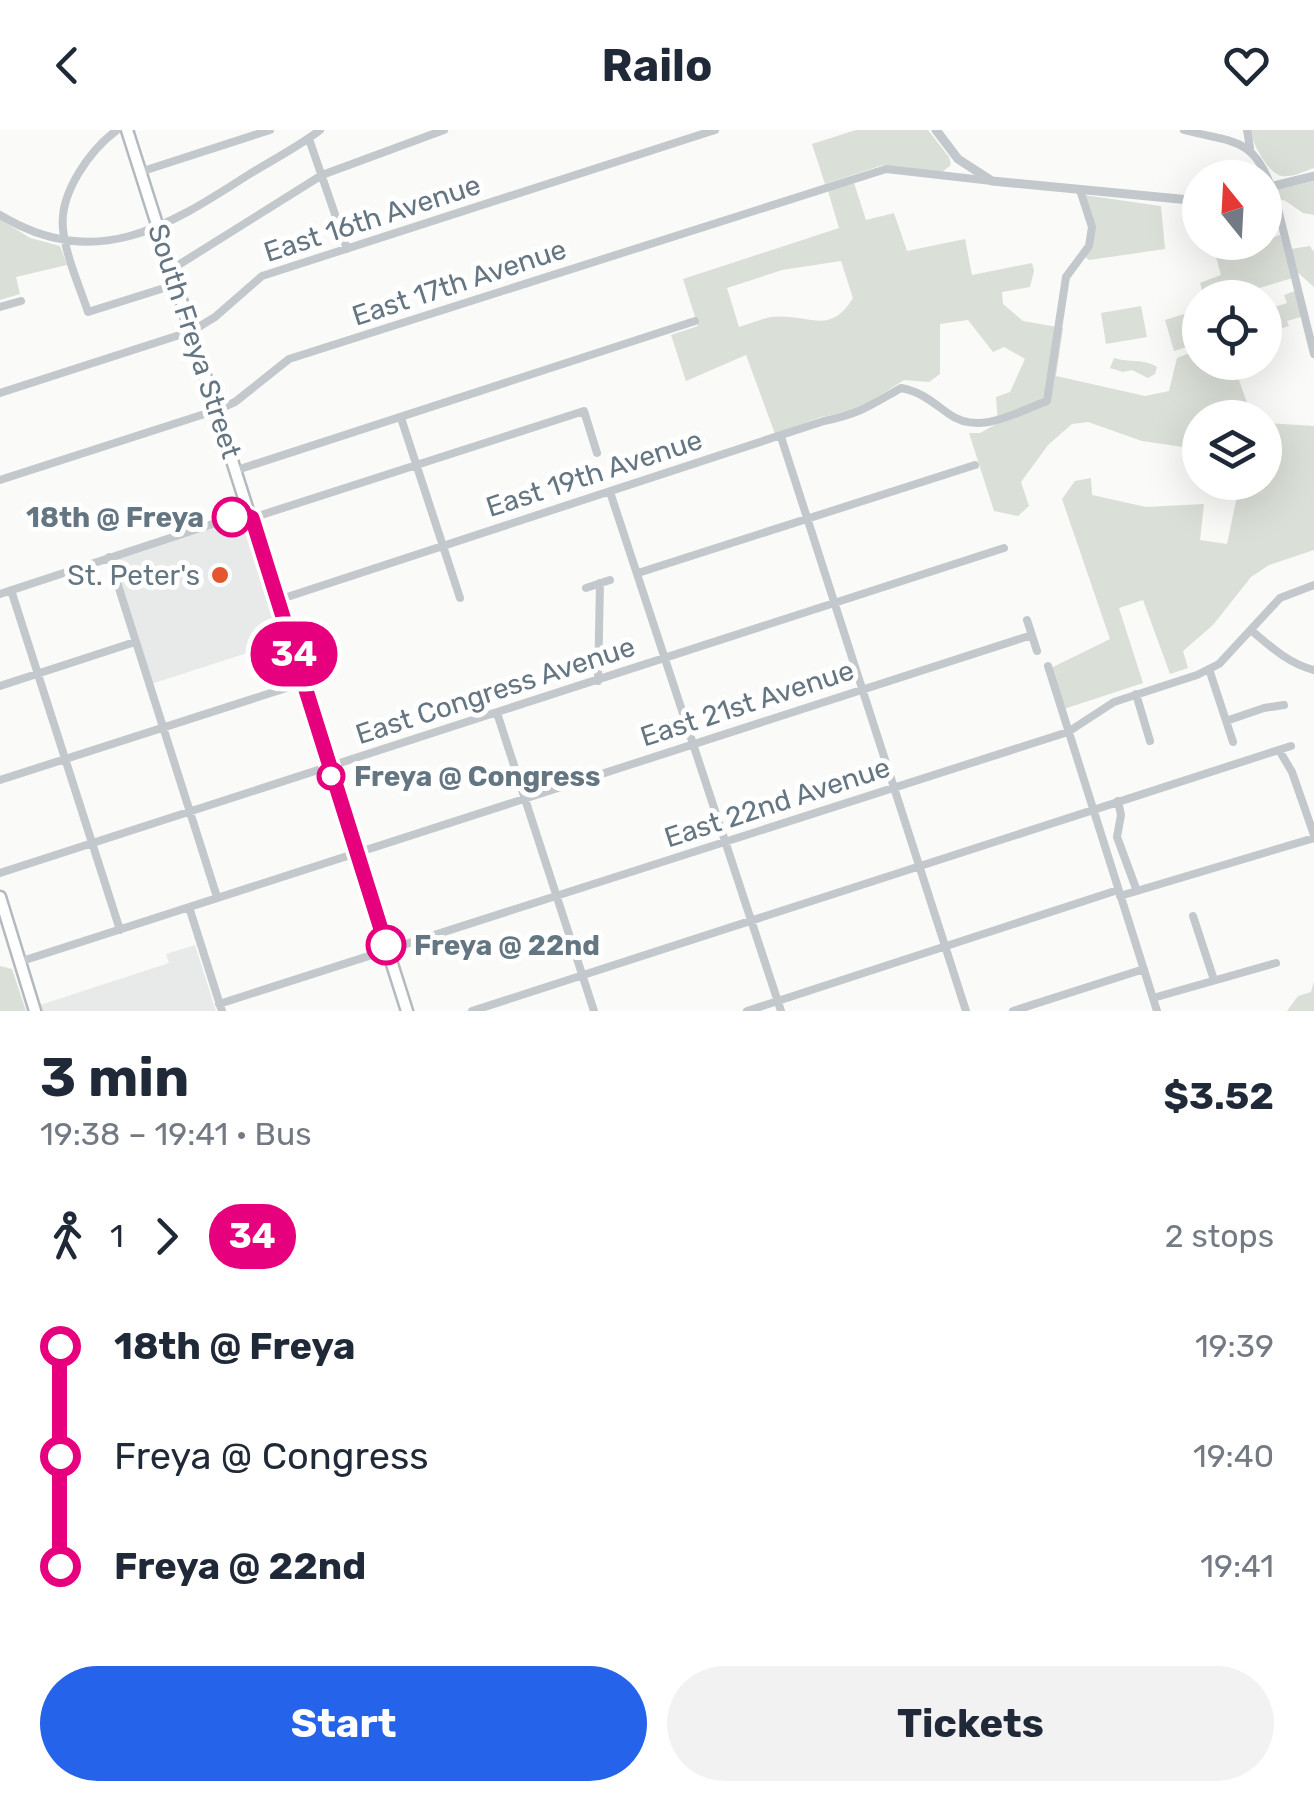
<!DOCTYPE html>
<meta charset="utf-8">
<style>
body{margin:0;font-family:Rubik,sans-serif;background:#f2f2f3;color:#1f2937;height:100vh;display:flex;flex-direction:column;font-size:38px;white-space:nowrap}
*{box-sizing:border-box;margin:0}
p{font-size:32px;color:#747a83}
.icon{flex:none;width:55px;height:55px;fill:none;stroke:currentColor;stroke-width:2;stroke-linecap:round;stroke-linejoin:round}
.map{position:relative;height:881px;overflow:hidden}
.side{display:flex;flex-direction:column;background:#fff;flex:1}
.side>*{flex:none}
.badge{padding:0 20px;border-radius:32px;font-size:35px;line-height:65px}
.needle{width:65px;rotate:342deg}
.fabs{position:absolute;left:1182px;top:30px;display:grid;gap:20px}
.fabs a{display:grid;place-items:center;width:100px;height:100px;border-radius:50%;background:#fff;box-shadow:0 10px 40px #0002;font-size:50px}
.map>.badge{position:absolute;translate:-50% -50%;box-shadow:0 0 0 5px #fff}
.legs{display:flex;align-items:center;gap:15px;height:110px;padding:0 40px;font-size:32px}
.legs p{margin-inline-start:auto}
.headline{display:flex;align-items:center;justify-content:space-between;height:170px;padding:0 40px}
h1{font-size:55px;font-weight:700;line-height:75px}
.primary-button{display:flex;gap:20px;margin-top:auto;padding:20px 40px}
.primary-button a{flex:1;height:115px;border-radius:60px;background:#2563eb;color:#fff;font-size:40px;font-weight:700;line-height:115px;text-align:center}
.primary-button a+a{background:#f2f2f3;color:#1f2937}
ul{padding:0 40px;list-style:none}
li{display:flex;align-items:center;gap:35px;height:110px;font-size:38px}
li i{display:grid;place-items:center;width:15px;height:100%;margin:0 12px;background:currentColor}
li i::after{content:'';width:25px;height:25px;margin:-12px;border:8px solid;border-radius:50%;background:#fff}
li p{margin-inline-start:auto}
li:first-child i{background:linear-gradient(#0000 50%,currentColor 0)}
li:last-child i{background:linear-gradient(currentColor 50%,#0000 0)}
header{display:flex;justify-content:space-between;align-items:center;height:130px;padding:0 40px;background:#fff;font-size:45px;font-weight:700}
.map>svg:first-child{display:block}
</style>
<header><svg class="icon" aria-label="back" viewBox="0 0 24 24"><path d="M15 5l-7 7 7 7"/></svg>Railo<svg class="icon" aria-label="heart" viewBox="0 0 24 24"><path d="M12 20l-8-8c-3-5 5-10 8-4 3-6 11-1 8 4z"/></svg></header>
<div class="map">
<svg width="1314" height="881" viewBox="0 0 1314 881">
<rect width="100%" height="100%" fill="#fafaf8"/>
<path fill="#e8e9e9" d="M247,387L285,511L151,554L112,431Z
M195,815L216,881H41L40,875L169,833L166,824Z"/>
<path fill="#dadfd7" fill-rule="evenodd" d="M856,0H928L949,27L951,35L942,42L883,35L825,54L812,14Z
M1250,0H1314V38C1305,41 1291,48 1282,46C1268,44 1252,12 1250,0Z
M1314,51V85L1303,83L1284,70L1278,71L1275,62L1278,59Z
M854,53L866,90L894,83L907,121L965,109L972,145L1032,133L1034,141L1030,157L1002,162L1003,174L1023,191L1063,198L1056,246L1145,266L1169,261L1177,228L1200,219V232L1233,233L1252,287L1200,288V318L1197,319L1142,311L1088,292L1072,294L1048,315L1021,352L1029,376L1018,386L994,381L969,303H980L998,293L996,267L1010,262L1025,229L1004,217L993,222L968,190L940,194V244L929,252L904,250L856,281L821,287L775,304L746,225L686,251L671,205L698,196L683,149L839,98L828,61ZM841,131L853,168C829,207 809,183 771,187C761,189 749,194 739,197L727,158L782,140Z
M1084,65L1161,76L1165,119L1089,130L1084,126L1091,117Z
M0,89L30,108L60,116L67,135L16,147L20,164L0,170Z
M1280,105L1293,148L1228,167H1204L1200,153L1221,145L1216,127Z
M1310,116L1314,122V157L1297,142L1291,119Z
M1297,160L1304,186L1287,191L1289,196L1265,204V180L1287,173L1284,165Z
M1141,176L1147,207L1106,214L1101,183Z
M1200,179V213L1174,221L1165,190Z
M1114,228C1129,233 1143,228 1157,237L1155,244L1148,248L1132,240L1123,242L1110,238Z
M1265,293L1314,296V420L1269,435L1251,447L1213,495L1183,521L1188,538L1170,544L1143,470L1119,478L1143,553L1064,579L1051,538L1110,509L1062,369L1075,351L1091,348L1092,365L1146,377L1204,374L1200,410L1227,414L1237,366L1245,353L1265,352Z
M0,836L12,839L26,881H0Z
M1314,851V881H1287L1298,866L1311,862Z"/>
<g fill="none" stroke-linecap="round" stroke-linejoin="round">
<g stroke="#b3babf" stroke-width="15">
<path id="secondary" d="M127,0L407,881
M0,767L35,881"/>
</g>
<path stroke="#c3c8cc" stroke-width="8" d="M117,0C90,20 59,63 63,99C66,127 79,155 88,182L177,154
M1184,0C1232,13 1252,6 1271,56
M1247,0L1250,18
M309,9L347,119
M140,42L270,0
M1268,57L1276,71L1314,224
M0,85C95,142 166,98 248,45C272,30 298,17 320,0
M172,139L322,45L444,0
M0,177L21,171
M0,263L192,201L215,187L262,146L715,0
M401,288L460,468
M781,307L966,881
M237,340L695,191
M0,350L217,280L235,272L289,229L886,39L992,51
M610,362L781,881
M109,427L217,767
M638,443L975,335
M586,458L610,450
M11,460L120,800
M0,464L237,386L252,388L584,281L597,323
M278,470L824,291C860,284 871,275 901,258C922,262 932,272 949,284C979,306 1017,282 1047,271L1066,147L1089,116L1092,97L1080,60
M1027,490L1037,521
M1251,500C1271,517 1289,534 1314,540
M1048,536L1157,881
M1209,539L1233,612
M598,551L600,453
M0,556L135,512
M1136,564L1150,611
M497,583L594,881
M1226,591L1264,578L1284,575
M1279,620L1292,642L1314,705
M0,650L302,553
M1118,671L1121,685L1117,707L1137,761
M0,743L1004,418
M1120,766L1314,708
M189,777L222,881
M1193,786L1214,850
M19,832L1032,505
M1153,868L1276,833
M219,874L1068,602L1114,572L1197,545L1219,534L1280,468L1314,455
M472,881L1291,616
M747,881L1118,760
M1013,881L1144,839"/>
<path stroke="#c3c8cc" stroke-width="9" d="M936,0L958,29L992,51L1200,71
M1265,58L1314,46"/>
<use href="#secondary" stroke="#fff" stroke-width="10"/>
</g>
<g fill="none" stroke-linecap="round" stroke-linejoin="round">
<g stroke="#fff" stroke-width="22">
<path id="line-1" d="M232,387L244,384L252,388L386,815"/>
</g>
<use href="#line-1" stroke="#e6007e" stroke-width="15"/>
</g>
<g fill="#fff" stroke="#e6007e" stroke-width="5">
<circle cx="232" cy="387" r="18"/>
<circle cx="331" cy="646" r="12"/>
<circle cx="386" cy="815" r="18"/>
</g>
<circle fill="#e4572e" stroke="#fff" stroke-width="4" cx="220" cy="445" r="10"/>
<g text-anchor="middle" stroke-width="10" stroke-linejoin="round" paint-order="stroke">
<g font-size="28" fill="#657683" stroke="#fff">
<text transform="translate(372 88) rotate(-18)" y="10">East 16th Avenue</text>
<text transform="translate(459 152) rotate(-18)" y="10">East 17th Avenue</text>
<text transform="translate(195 211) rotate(72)" y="10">South Freya Street</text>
<text transform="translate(594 343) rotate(-18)" y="10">East 19th Avenue</text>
<text transform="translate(495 560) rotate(-18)" y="10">East Congress Avenue</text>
<text transform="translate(747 573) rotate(-18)" y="10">East 21st Avenue</text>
<text transform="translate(777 672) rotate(-18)" y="10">East 22nd Avenue</text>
</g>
<g font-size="28" font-weight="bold" fill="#657683" stroke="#fff" text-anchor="start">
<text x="204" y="397" text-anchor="end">18th @ Freya</text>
<text x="354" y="656">Freya @ Congress</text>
<text x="414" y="825">Freya @ 22nd</text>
</g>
<g font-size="28" fill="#657683" stroke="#fff" text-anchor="end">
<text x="200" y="455">St. Peter's</text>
</g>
</g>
</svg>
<div class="fabs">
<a><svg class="needle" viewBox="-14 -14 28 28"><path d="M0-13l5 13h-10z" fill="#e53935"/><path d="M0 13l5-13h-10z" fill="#747a83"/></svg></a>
<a><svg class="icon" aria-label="locate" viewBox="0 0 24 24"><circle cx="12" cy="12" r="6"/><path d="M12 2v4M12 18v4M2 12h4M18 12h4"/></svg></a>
<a><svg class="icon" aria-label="layers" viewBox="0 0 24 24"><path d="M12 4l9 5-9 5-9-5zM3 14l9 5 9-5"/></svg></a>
</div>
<b class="badge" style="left:294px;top:524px;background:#e6007e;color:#fff">34</b>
</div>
<section class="side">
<div class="headline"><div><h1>3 min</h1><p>19:38 – 19:41 · Bus</p></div><b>$3.52</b></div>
<div class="legs"><svg class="icon" aria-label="walk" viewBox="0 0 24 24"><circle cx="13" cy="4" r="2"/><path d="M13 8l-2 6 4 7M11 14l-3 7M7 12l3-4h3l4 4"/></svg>1<svg class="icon" aria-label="forward" viewBox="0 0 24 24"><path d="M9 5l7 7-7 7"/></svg><b class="badge" style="background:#e6007e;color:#fff">34</b><p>2 stops</p></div>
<ul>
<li><i style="color:#e6007e"></i><b>18th @ Freya</b><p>19:39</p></li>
<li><i style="color:#e6007e"></i><span>Freya @ Congress</span><p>19:40</p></li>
<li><i style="color:#e6007e"></i><b>Freya @ 22nd</b><p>19:41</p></li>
</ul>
<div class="primary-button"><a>Start</a><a>Tickets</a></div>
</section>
